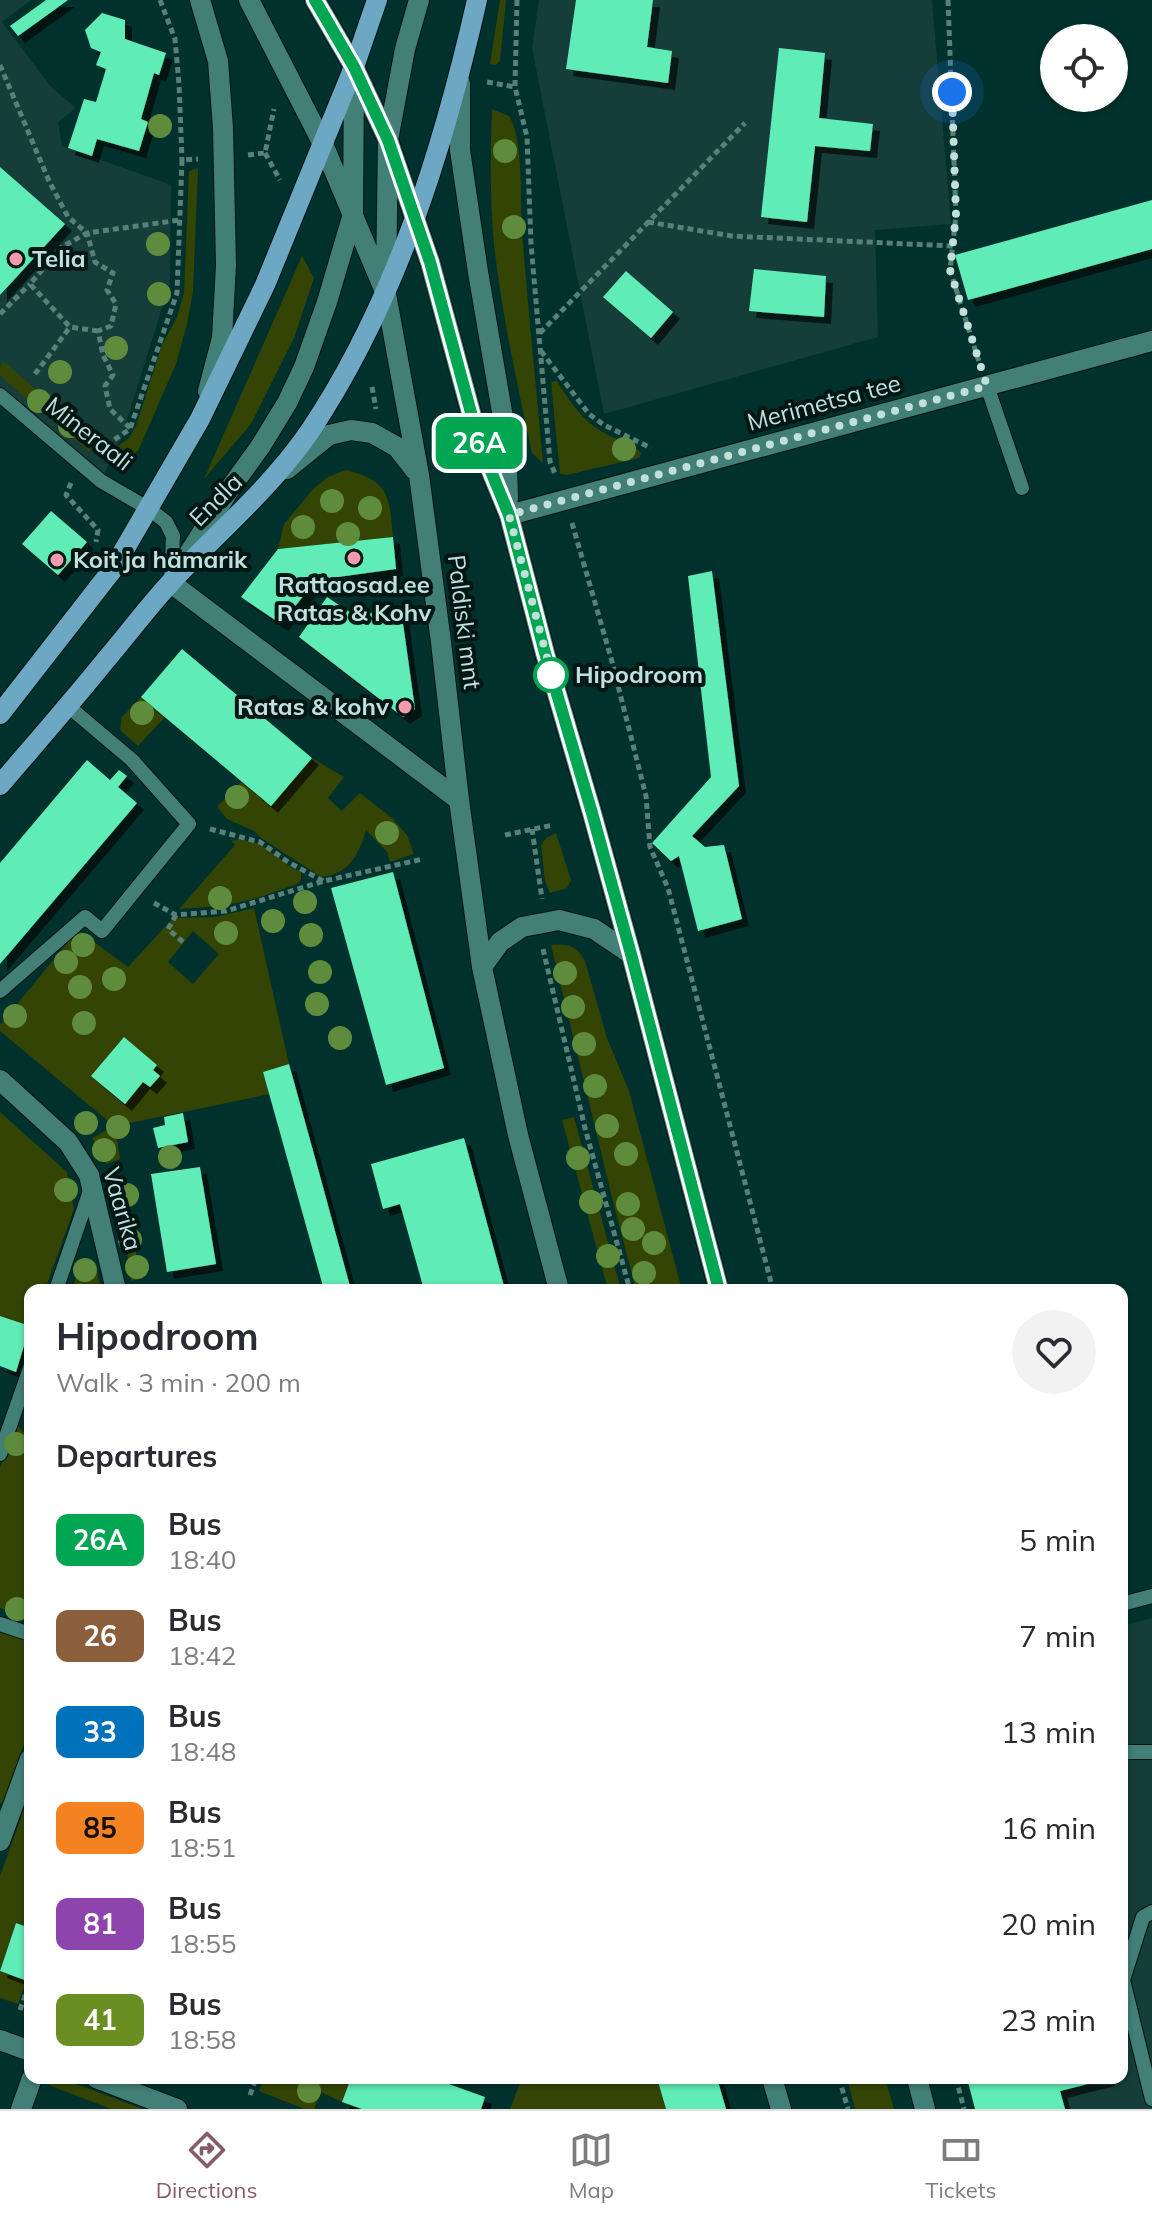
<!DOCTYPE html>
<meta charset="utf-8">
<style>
body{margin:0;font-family:Mulish,sans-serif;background:#f2f2f3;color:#2b2b33;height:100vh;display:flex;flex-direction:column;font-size:30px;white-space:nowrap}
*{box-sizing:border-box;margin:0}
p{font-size:26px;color:#7c7c81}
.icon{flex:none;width:44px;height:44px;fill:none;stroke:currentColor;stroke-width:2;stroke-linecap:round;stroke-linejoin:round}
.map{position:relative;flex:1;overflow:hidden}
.panel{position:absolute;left:24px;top:1284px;width:1104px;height:800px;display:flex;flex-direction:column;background:#fff;border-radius:16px;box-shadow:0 2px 6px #0004}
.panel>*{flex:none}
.badge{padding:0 16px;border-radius:12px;font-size:28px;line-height:52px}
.fabs{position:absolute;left:1040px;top:24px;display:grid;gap:16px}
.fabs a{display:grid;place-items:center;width:88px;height:88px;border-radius:50%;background:#fff;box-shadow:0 2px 6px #0004;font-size:40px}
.you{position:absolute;width:40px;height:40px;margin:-20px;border:6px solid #fff;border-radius:50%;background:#1a73e8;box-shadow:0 0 0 12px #1a73e833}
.map>.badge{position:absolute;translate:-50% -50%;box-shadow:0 0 0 4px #fff}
h2{padding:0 32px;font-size:30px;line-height:72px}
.round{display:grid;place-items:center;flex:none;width:84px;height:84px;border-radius:42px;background:#f2f2f3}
.overview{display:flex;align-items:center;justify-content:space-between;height:136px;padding:0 32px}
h1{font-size:38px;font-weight:700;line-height:60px}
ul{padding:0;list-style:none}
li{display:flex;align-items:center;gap:24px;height:96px;padding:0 32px}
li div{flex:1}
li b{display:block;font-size:30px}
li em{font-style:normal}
li .badge{min-width:88px;font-weight:700;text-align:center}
.tab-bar{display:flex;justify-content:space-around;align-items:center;height:112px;border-top:2px solid #e1e1e2;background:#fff;font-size:22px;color:#7c7c81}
.tab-bar a{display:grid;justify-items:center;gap:4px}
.tab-bar .active{color:#855d6a}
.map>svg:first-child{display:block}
</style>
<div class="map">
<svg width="1152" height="2109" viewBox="0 0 1152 2109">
<defs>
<filter id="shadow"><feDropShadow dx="7" dy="7" stdDeviation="0" flood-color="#0009"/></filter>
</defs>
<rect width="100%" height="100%" fill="#00312c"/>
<path fill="#153d39" d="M0,0H31L2,22L51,87L76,108L58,122L62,146L171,185L170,283L121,439L101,481L0,395Z
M539,0H932L951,224L875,230L878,337L604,414L532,48Z
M1152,1618V2109H975L967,2078H1122V1626Z"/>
<path fill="#334404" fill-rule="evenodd" d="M500,0H506L500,61L496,65L490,64Z
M492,109L509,116C524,139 520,201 522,231C528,308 536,386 543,463L532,453C517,384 502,315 494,245C490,200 490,154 492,109Z
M198,168L193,291L187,324L176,364L138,451C127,458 115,466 102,458L129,438L136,426L162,345L177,317L184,293L189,171Z
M302,256L314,278L294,338L251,424L204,479Z
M3,361L94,439L89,452L0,376V368Z
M557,381C569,400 582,420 601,431C613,438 626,443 637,449L641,453L639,458L567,475L560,474L551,382Z
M346,470C390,481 389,496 393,537L278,549L284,524L314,488L328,477Z
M141,697L165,717L138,746L120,730L122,717Z
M312,758L344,777L328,798L342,811L360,793L392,818L407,835L414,854L390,862L387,852L366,830C359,855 348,875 321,877L261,838L254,831L227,819L217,807L242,781L271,805Z
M556,833L571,880L567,888L550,893L545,881L541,845L546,838Z
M240,839L260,844L292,868L301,871V880L297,884L254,899L222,906L179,909L235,845L231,841Z
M254,908L289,1064L263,1072L270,1094L115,1126L120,1159L106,1164L92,1138L114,1126L0,1031V1025L78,930L128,967L173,918L216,917ZM193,931L219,954L193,984L168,962ZM124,1037L157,1065L124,1104L92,1076Z
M551,945C568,944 577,945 585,961L607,1038L629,1091L682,1290H636L614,1206Z
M0,1112L67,1172L74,1209L45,1290H30V1326L0,1316Z
M574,1117L621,1290H608L562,1120Z
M123,1176L131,1218L121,1220L111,1178Z
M132,1229L140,1279L131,1281L124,1231Z
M95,1263L101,1290H71L79,1271Z
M15,1423L30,1439V1619L0,1608V1467Z
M0,1631L30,1641V1727L4,1800L0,1804Z
M30,1793V1928L16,1923L0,1970V1876Z
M0,1971L26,1981L18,2004L0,1998Z
M52,2078H61L62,2082L68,2081L143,2109H111L46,2084L48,2080Z
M264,2078H284L299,2083L301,2078H351L342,2102L321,2092L314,2109H304L259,2091Z
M522,2078H657L666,2109H510Z
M847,2078H885L894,2109H855Z"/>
<path fill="#61ecb6" filter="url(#shadow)" d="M46,0H68L18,36L10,26Z
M576,0H653L647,47L672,51L668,83L566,69Z
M102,13L125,20V39L166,53L159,75L154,73L141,119L148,122L139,151L97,139L92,156L68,148L84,99L96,102L106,69L96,65L101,52L91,48L85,30Z
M779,48L825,53L819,118L873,124L870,151L815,146L807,222L761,217Z
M0,167L65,224L0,295Z
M1152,200V249L968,300L955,255Z
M754,269L826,276L824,317L749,311Z
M626,271L673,312L651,338L603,297Z
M51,511L87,542L58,575L22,544Z
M393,537L396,569L316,580L281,624L241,597L278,549Z
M712,571L739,786L692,836L705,847L724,845L742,919L698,931L679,856L671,861L652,843L711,777L688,576Z
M327,597L354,615L401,609L415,709L403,717L299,637Z
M182,649L312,758L271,806L141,697Z
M87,760L110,780L119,770L127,776L118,787L137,803L0,964V863Z
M393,872L444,1068L386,1085L331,888Z
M124,1037L157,1065L153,1070L160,1076L150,1087L143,1082L125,1104L91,1076Z
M289,1064L320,1176L351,1290H324L263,1072Z
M183,1113L188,1142L158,1148L153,1128L165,1125L164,1117Z
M464,1138L505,1290H424L400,1204L383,1209L371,1164Z
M200,1167L216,1264L167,1272L151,1174Z
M0,1316L30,1326L16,1372L0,1366Z
M16,1923L30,1928V1982L0,1971Z
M351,2078H432L485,2097L481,2109H362L342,2102Z
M657,2078H717L726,2109H666Z
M967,2078H1108V2079L1060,2091L1065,2109H975Z"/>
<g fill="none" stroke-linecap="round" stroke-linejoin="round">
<g stroke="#041613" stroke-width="16">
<path id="service" d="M987,386L1022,488
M0,395L101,481L149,509L166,522L173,536L171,582
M0,991L85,917L102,931L189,824L132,760L68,706
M56,1290L91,1188
M0,1454L30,1368
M1122,1604L1152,1596
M0,1624L30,1634
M1122,1752H1152
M1122,1976L1152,2099
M1123,1980L1143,1917L1152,1912"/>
</g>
<g stroke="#041613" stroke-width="22">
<path id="minor" d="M509,515L1152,341
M171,583L459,800
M0,1080L68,1142L89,1175L116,1290
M0,1841L30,1759
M0,2040L30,2051
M96,2078L177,2109
M21,2109L32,2078"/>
</g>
<g stroke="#041613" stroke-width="22">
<path id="secondary" d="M200,0L218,61L223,128L226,265L222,338L208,391
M249,0L323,144L386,294L419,475L441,642L459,800L482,967L518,1135L559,1290
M315,0L354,67L388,140L430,262L479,442L509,515L545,653L592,813L631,954L719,1290
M460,83V150L478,272L506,435L508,499
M386,285L388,140L405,49L419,0
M287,469L329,435L351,430L372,433L397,447L415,470
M181,566L231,487L260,447L287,403L304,367L327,302L353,214L354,73
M482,967L500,942L522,927L559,920L594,929L631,954
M772,2078L781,2109
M917,2078L925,2109"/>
</g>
<g stroke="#041613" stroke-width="22">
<path id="primary" d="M0,714L113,569L200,419L265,285L354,67L377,0
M0,785C35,744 71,703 105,661C127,635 148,607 171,582C218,532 271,488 310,431C396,302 443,150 477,0"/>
</g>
<path stroke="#58807b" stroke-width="5" stroke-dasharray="6 4" stroke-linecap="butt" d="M160,0L175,39L179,84L182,160
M517,0L515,87L527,137L531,244L550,462L556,476
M948,0L956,215L950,270L979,362
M0,65L49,181L68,217L87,233L62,247L30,284L70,327L98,331
M487,82L515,87
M265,153L280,180
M248,155L265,153L274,109
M648,222L732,236L953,246
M0,314L30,284
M540,333L745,123
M541,351L589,414L604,425L651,448
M35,374L70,327
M372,387L376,409
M130,428L110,409L105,386L113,375L103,355L98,331L111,326L116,304L107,290L113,273L95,262L87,233L180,220
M98,451L130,429L177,293L182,160L198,159
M71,483L66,495L98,530L96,542
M572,523L611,658L646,796L650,847L668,888L773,1290
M210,829L260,842L288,862L323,881
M532,829L542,899
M505,835L553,825
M154,903L176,915L226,911L324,881L423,859
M176,915L168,929L183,942
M543,949L585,1128L630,1290
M20,2010L30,1982
M839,2078L848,2109
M956,2078L964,2109
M250,2095L256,2078"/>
<use href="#service" stroke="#427f77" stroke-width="14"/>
<use href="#minor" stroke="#427f77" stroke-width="20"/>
<use href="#secondary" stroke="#427f77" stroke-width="20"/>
<use href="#primary" stroke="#6ca8c3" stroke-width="20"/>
</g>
<g fill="#5f8c3c">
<circle cx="160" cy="126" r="12"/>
<circle cx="505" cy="151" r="12"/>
<circle cx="514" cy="227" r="12"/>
<circle cx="158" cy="244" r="12"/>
<circle cx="159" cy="294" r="12"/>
<circle cx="116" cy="348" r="12"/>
<circle cx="60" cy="372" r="12"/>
<circle cx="39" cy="401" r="12"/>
<circle cx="70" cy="426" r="12"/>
<circle cx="624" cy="449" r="12"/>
<circle cx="332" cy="501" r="12"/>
<circle cx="370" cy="508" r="12"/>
<circle cx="303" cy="527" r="12"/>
<circle cx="348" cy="534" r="12"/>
<circle cx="142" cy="713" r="12"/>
<circle cx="237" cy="797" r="12"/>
<circle cx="387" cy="833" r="12"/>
<circle cx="220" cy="898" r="12"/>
<circle cx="305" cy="902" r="12"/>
<circle cx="273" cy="921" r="12"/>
<circle cx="226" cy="933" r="12"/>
<circle cx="311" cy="935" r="12"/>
<circle cx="83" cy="945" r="12"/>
<circle cx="66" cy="962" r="12"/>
<circle cx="320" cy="972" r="12"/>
<circle cx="565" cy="973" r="12"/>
<circle cx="114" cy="979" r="12"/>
<circle cx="80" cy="987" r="12"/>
<circle cx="317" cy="1004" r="12"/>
<circle cx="573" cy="1007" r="12"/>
<circle cx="15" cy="1016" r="12"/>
<circle cx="84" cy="1023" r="12"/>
<circle cx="340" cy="1038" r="12"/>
<circle cx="584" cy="1044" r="12"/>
<circle cx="595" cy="1086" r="12"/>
<circle cx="86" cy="1123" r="12"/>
<circle cx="607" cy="1126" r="12"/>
<circle cx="118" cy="1127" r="12"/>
<circle cx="104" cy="1150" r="12"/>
<circle cx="626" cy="1154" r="12"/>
<circle cx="170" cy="1157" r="12"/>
<circle cx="578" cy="1158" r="12"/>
<circle cx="66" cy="1190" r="12"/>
<circle cx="127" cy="1195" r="12"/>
<circle cx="591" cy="1202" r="12"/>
<circle cx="628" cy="1204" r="12"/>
<circle cx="633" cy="1229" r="12"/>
<circle cx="130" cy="1240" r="12"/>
<circle cx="654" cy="1243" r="12"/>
<circle cx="608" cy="1256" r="12"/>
<circle cx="137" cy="1267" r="12"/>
<circle cx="85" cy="1270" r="12"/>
<circle cx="644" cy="1273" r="12"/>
<circle cx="16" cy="1444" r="12"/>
<circle cx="17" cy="1609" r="12"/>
<circle cx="309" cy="2091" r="12"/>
</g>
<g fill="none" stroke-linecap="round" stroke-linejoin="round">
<g stroke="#fff" stroke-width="18">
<path id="line" d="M315,0L354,67L388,140L430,262L479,442L509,515L545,653L592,813L631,954L719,1290"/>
</g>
<use href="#line" stroke="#00a651" stroke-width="12"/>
<path stroke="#c2e0db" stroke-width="8" stroke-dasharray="0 14.4" d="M551,675L553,680L509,515L987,386L950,270L956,215L952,92"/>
</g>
<g fill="#f29aae" stroke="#001714" stroke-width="3">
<circle cx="16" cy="259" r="8"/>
<circle cx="354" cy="558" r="8"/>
<circle cx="57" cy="560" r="8"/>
<circle cx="405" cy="707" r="8"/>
</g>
<circle fill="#fff" stroke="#00a651" stroke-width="4" cx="551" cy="675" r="16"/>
<g text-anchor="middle" stroke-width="8" stroke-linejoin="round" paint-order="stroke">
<g font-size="24" font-weight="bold" fill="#c2e0db" stroke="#001714" text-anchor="start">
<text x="32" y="267">Telia</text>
<text x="73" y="568">Koit ja hämarik</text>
<text x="354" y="593" text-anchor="middle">Rattaosad.ee<tspan x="354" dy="28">Ratas &amp; Kohv</tspan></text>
<text x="389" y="715" text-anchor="end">Ratas &amp; kohv</text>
</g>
<g font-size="24" fill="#c2e0db" stroke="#001714">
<text transform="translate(824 403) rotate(-15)" y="8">Merimetsa tee</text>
<text transform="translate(89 434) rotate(38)" y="8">Mineraali</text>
<text transform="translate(216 500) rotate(-45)" y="8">Endla</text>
<text transform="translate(464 622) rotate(83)" y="8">Paldiski mnt</text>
<text transform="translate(122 1209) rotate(74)" y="8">Vaarika</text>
</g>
<g font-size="24" font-weight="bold" fill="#c2e0db" stroke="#001714" text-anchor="start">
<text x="575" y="683">Hipodroom</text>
</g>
</g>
</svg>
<div class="fabs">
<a><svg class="icon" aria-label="locate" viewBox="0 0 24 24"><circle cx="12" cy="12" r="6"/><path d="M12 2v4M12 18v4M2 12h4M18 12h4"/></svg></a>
</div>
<div class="you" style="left:952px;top:92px"></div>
<b class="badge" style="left:479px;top:443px;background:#00a651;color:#fff">26A</b>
<section class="panel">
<div class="overview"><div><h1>Hipodroom</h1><p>Walk · 3 min · 200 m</p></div><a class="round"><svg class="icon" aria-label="heart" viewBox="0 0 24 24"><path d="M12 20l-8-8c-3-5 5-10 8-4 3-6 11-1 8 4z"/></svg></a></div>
<h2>Departures</h2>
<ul>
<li><span class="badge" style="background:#00a651;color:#fff">26A</span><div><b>Bus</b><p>18:40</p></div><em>5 min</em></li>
<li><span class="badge" style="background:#8b5e3c;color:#fff">26</span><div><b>Bus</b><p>18:42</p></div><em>7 min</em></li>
<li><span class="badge" style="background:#0072bc;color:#fff">33</span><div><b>Bus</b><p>18:48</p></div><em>13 min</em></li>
<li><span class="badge" style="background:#f58220;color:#111">85</span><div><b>Bus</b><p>18:51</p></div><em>16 min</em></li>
<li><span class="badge" style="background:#8e44ad;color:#fff">81</span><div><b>Bus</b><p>18:55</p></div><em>20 min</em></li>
<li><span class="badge" style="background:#6b8e23;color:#fff">41</span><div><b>Bus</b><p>18:58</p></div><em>23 min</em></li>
</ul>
</section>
</div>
<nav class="tab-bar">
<a class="active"><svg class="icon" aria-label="directions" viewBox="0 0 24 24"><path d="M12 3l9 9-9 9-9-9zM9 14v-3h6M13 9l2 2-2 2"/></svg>Directions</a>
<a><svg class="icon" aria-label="map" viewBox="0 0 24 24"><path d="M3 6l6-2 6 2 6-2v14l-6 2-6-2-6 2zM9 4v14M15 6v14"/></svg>Map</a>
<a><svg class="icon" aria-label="tickets" viewBox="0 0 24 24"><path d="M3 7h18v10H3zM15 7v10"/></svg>Tickets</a>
</nav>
